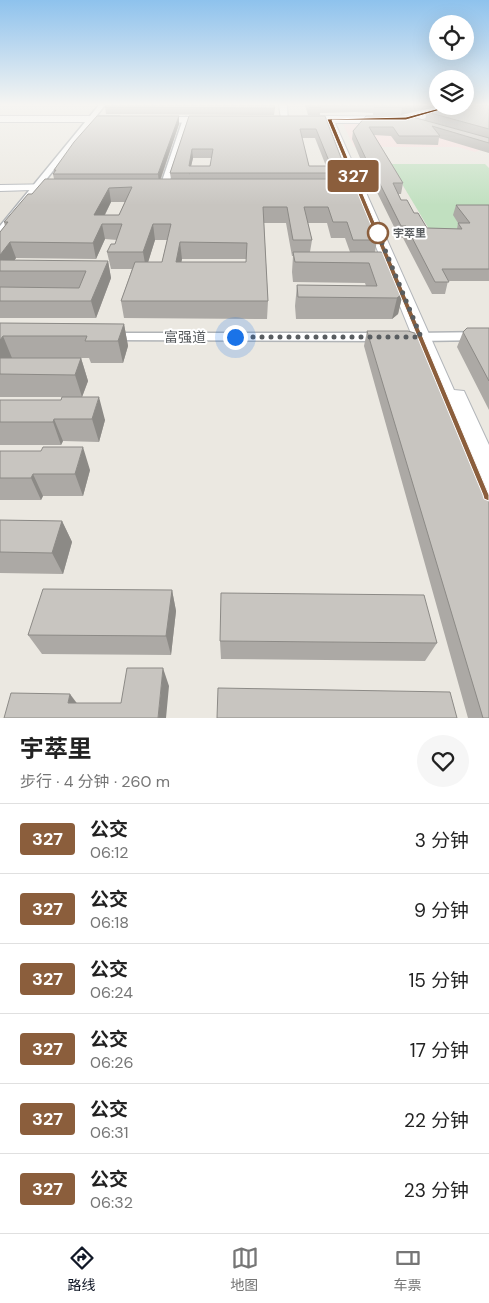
<!DOCTYPE html>
<html lang="zh">
<meta charset="utf-8">
<style>
body{margin:0;font-family:"DM Sans","Noto Sans SC",sans-serif;background:#f6f6f6;color:#222;height:100vh;display:flex;flex-direction:column;font-size:19px;white-space:nowrap}
*{box-sizing:border-box;margin:0}
p{font-size:16px;color:#767676}
.icon{flex:none;width:28px;height:28px;fill:none;stroke:currentColor;stroke-width:2;stroke-linecap:round;stroke-linejoin:round}
.map{position:relative;height:718px;overflow:hidden}
.details{display:flex;flex-direction:column;background:#fff;flex:1}
.details>*{flex:none}
.badge{padding:0 10px;border-radius:4px;font-size:18px;line-height:32px}
.tools{position:absolute;left:429px;top:15px;display:grid;gap:10px}
.tools a{display:grid;place-items:center;width:45px;height:45px;border-radius:50%;background:#fff;box-shadow:0 5px 20px #0002;font-size:25px}
.you{position:absolute;width:25px;height:25px;margin:-12px;border:4px solid #fff;border-radius:50%;background:#1a73e8;box-shadow:0 0 0 8px #1a73e833}
.map>.badge{position:absolute;translate:-50% -50%;box-shadow:0 0 0 2px #fff}
.round{display:grid;place-items:center;flex:none;width:52px;height:52px;border-radius:26px;background:#f6f6f6}
.head{display:flex;align-items:center;justify-content:space-between;height:85px;padding:0 20px}
h1{font-size:24px;font-weight:700;line-height:38px}
ul{padding:0;list-style:none}
li{display:flex;align-items:center;gap:15px;height:70px;padding:0 20px;border-top:1px solid #e0e0e0}
li div{flex:1}
li b{display:block;font-size:19px}
li em{font-style:normal}
li .badge{min-width:55px;font-weight:700;text-align:center}
.tabs{display:flex;justify-content:space-around;align-items:center;height:70px;border-top:1px solid #e0e0e0;background:#fff;font-size:14px;color:#767676}
.tabs a{display:grid;justify-items:center;gap:2px}
.tabs .active{color:#111827}
.map>svg:first-child{display:block}
</style>
<div class="map">
<svg width="489" height="718" viewBox="0 0 489 718">
<rect width="100%" height="100%" fill="#ebe8e1"/>
<path fill="#f7dedd" d="M409,122L489,147L475,152L458,147H354L343,124Z"/>
<path fill="#c1e0c0" d="M390,164H485L489,168V235L432,234Z"/>
<g fill="none" stroke-linecap="round" stroke-linejoin="round">
<g stroke="#b1b4b7" stroke-width="3">
<path id="street" d="M99,105H105L3,234L0,235V226Z
M186,117L189,119L168,187L161,189L160,187L183,119Z
M489,332V340L414,341L408,337L414,333Z
M109,333H382L388,337L382,341L105,340L103,337Z"/>
</g>
<g stroke="#b3b6ba" stroke-width="2">
<path id="secondary" d="M279,105H287L288,121L281,119Z
M449,106H463L410,123H335L454,390L464,391L489,445V506L480,502L463,463L467,456L471,455L457,422L448,421L444,415L326,123H301L297,120L301,117L329,116L410,117Z
M0,116H119L123,119L119,122H0Z
M214,117L217,118V122L154,123L150,120L154,117Z
M61,184L67,187L65,189L0,191V185Z"/>
</g>
<use href="#street" fill="#fff" fill-rule="evenodd"/>
<use href="#secondary" fill="#fff" fill-rule="evenodd"/>
</g>
<path fill="#aca9a5" fill-rule="evenodd" d="M305,105H438V106H440L401,115H373V113L355,112L320,113V115H308Z
M489,105V153L439,138L438,145L397,144L391,136L374,135L403,183L401,194H398L401,200L414,213L427,228L457,229L458,223L453,215L456,205H489V281H448L445,294H432L403,238L399,237L373,184H371L352,139L353,131L366,116L425,120L427,112Z
M105,107L275,108L274,115L106,114Z
M179,116V124L161,179H171L170,173L189,116H325L344,177L340,179L377,240L375,252L403,293L398,314L392,319H296L295,306L297,285L366,286L365,283L293,282L292,272L293,256H292L286,223H264L268,301L267,319L124,318L121,301L132,269H111L107,252L115,244L117,240L105,239L96,259L16,258L14,261H108L111,278L96,318H0V232L5,226L4,222L32,194L54,179L53,174L54,173V170ZM302,138H315L326,166H309ZM193,158H212L210,166H191ZM111,202H125L119,215H105ZM308,223H327L331,238H345L350,252H310L312,240ZM155,240H167L162,262H148ZM182,259H247L246,262H181Z
M0,323L124,324L128,346L123,363H91L89,358H11H81L88,381L82,397L105,420L99,442L63,441L61,445H0V422L61,400L62,397H0Z
M489,328V410L457,347L463,332Z
M367,331L489,718H468L364,346Z
M0,451L90,470L83,496H43L41,500H0Z
M0,520L62,521L72,542L63,574L0,573Z
M172,590L176,611L171,655L42,654L28,635Z
M220,641L437,643L425,661L221,659Z"/>
<path fill="#8c8a86" d="M413,105H438V106H440L401,115L402,107Z
M179,116V124L159,183L158,174Z
M192,149L193,158L189,175V166Z
M345,168L344,177L326,183L327,173Z
M109,188L111,202L97,230L94,215Z
M102,224L105,239L96,259L93,243Z
M153,224L155,240L146,269L143,252Z
M10,242L16,258L7,271H0V255Z
M180,242L182,259L178,279L176,262Z
M108,261L111,278L96,318L91,301Z
M403,293L398,314L392,319L397,298Z
M124,324L128,346L123,363L118,341Z
M3,336L12,358L0,374V340Z
M81,358L88,381L82,397L75,375Z
M99,397L105,420L99,442L92,419Z
M54,419L63,441L61,445L53,422Z
M83,447L90,470L83,496L75,474Z
M33,474L43,496L41,500L31,478Z
M62,521L72,542L63,574L52,553Z
M172,590L176,611L171,655L166,636Z
M163,668L169,686L166,718H158Z
M70,694L82,710L68,703Z"/>
<path fill="#c8c5c0" stroke="#8c8a86" fill-rule="evenodd" d="M107,105H274L275,108L105,107Z
M308,105H333H320L321,107H309Z
M367,105H413L402,107H374L376,105Z
M465,105H489V129L427,112L446,106H465Z
M97,116H179L158,174H53L56,170H54L74,142Z
M189,116H325L345,168L327,173H170ZM300,129H316L331,166H309ZM192,149H213L210,166H189Z
M366,116H409L489,138V143L432,126L440,136H399L393,127H369L403,183H393L401,200H407L414,213H418L427,228L462,229L458,223H470L456,205H489V269H442L449,282H435L406,226H401L375,174H373L353,131Z
M45,179H350L355,180L377,240H353L347,222H333L328,207H304L312,240H293L287,207H263L268,301H121L135,262H162L171,224H153L143,252H107L111,244H115L122,224H102L93,243L10,242L0,255V232L8,222H4L28,194H32ZM132,187L119,215H94L109,188ZM180,242L247,243L246,262H176Z
M293,252H381L389,256L403,293L397,298L298,297L297,285L377,286L369,263L295,262Z
M0,260L108,261L91,301H0V287L79,288L86,271H0Z
M0,323L124,324L118,341H85L87,336H3L0,340Z
M467,328H489V381L463,332Z
M367,331H408L421,335L489,496V718H483Z
M0,358H81L75,375L0,374Z
M62,397H99L92,419H54L53,422H0V400H61Z
M43,447H83L75,474H33L31,478H0V451H41Z
M0,520L62,521L52,553L0,552Z
M43,589L172,590L166,636L28,635Z
M221,593L424,595L437,643L220,641Z
M127,668H163L158,718H4L11,693L70,694L68,703H121Z
M218,688L450,692L457,718H217Z"/>
<linearGradient id="sky" x2="0" y2="1"><stop stop-color="#8ec2ed"/><stop offset="0.51" stop-color="#f6f5f2"/><stop offset="1" stop-color="#f6f5f2" stop-opacity="0"/></linearGradient>
<rect width="489" height="205" fill="url(#sky)"/>
<path fill="#8b5e3c" stroke="#fff" d="M451,105L454,106L406,120H332L489,495V501L484,499L483,495L327,119L406,117Z"/>
<g fill="none" stroke-linecap="round" stroke-linejoin="round">
<path stroke="#595d60" stroke-width="5" stroke-dasharray="0 9" d="M235,337H421L378,233"/>
</g>
<circle fill="#fff" stroke="#8b5e3c" stroke-width="2.5" cx="378" cy="233" r="10"/>
<g text-anchor="middle" stroke-width="4" stroke-linejoin="round" paint-order="stroke">
<g font-size="11" font-weight="bold" fill="#595d60" stroke="#fff" text-anchor="start">
<text x="393" y="237">宇萃里</text>
</g>
<g font-size="14" fill="#595d60" stroke="#fff">
<text x="185" y="342">富强道</text>
</g>
</g>
</svg>
<div class="tools">
<a><svg class="icon" aria-label="locate" viewBox="0 0 24 24"><circle cx="12" cy="12" r="6"/><path d="M12 2v4M12 18v4M2 12h4M18 12h4"/></svg></a>
<a><svg class="icon" aria-label="layers" viewBox="0 0 24 24"><path d="M12 4l9 5-9 5-9-5zM3 14l9 5 9-5"/></svg></a>
</div>
<div class="you" style="left:235px;top:337px"></div>
<b class="badge" style="left:353px;top:176px;background:#8b5e3c;color:#fff">327</b>
</div>
<section class="details">
<div class="head"><div><h1>宇萃里</h1><p>步行 · 4 分钟 · 260 m</p></div><a class="round"><svg class="icon" aria-label="heart" viewBox="0 0 24 24"><path d="M12 20l-8-8c-3-5 5-10 8-4 3-6 11-1 8 4z"/></svg></a></div>
<ul>
<li><span class="badge" style="background:#8b5e3c;color:#fff">327</span><div><b>公交</b><p>06:12</p></div><em>3 分钟</em></li>
<li><span class="badge" style="background:#8b5e3c;color:#fff">327</span><div><b>公交</b><p>06:18</p></div><em>9 分钟</em></li>
<li><span class="badge" style="background:#8b5e3c;color:#fff">327</span><div><b>公交</b><p>06:24</p></div><em>15 分钟</em></li>
<li><span class="badge" style="background:#8b5e3c;color:#fff">327</span><div><b>公交</b><p>06:26</p></div><em>17 分钟</em></li>
<li><span class="badge" style="background:#8b5e3c;color:#fff">327</span><div><b>公交</b><p>06:31</p></div><em>22 分钟</em></li>
<li><span class="badge" style="background:#8b5e3c;color:#fff">327</span><div><b>公交</b><p>06:32</p></div><em>23 分钟</em></li>
</ul>
</section>
<nav class="tabs">
<a class="active"><svg class="icon" aria-label="directions" viewBox="0 0 24 24"><path d="M12 3l9 9-9 9-9-9zM9 14v-3h6M13 9l2 2-2 2"/></svg>路线</a>
<a><svg class="icon" aria-label="map" viewBox="0 0 24 24"><path d="M3 6l6-2 6 2 6-2v14l-6 2-6-2-6 2zM9 4v14M15 6v14"/></svg>地图</a>
<a><svg class="icon" aria-label="tickets" viewBox="0 0 24 24"><path d="M3 7h18v10H3zM15 7v10"/></svg>车票</a>
</nav>
